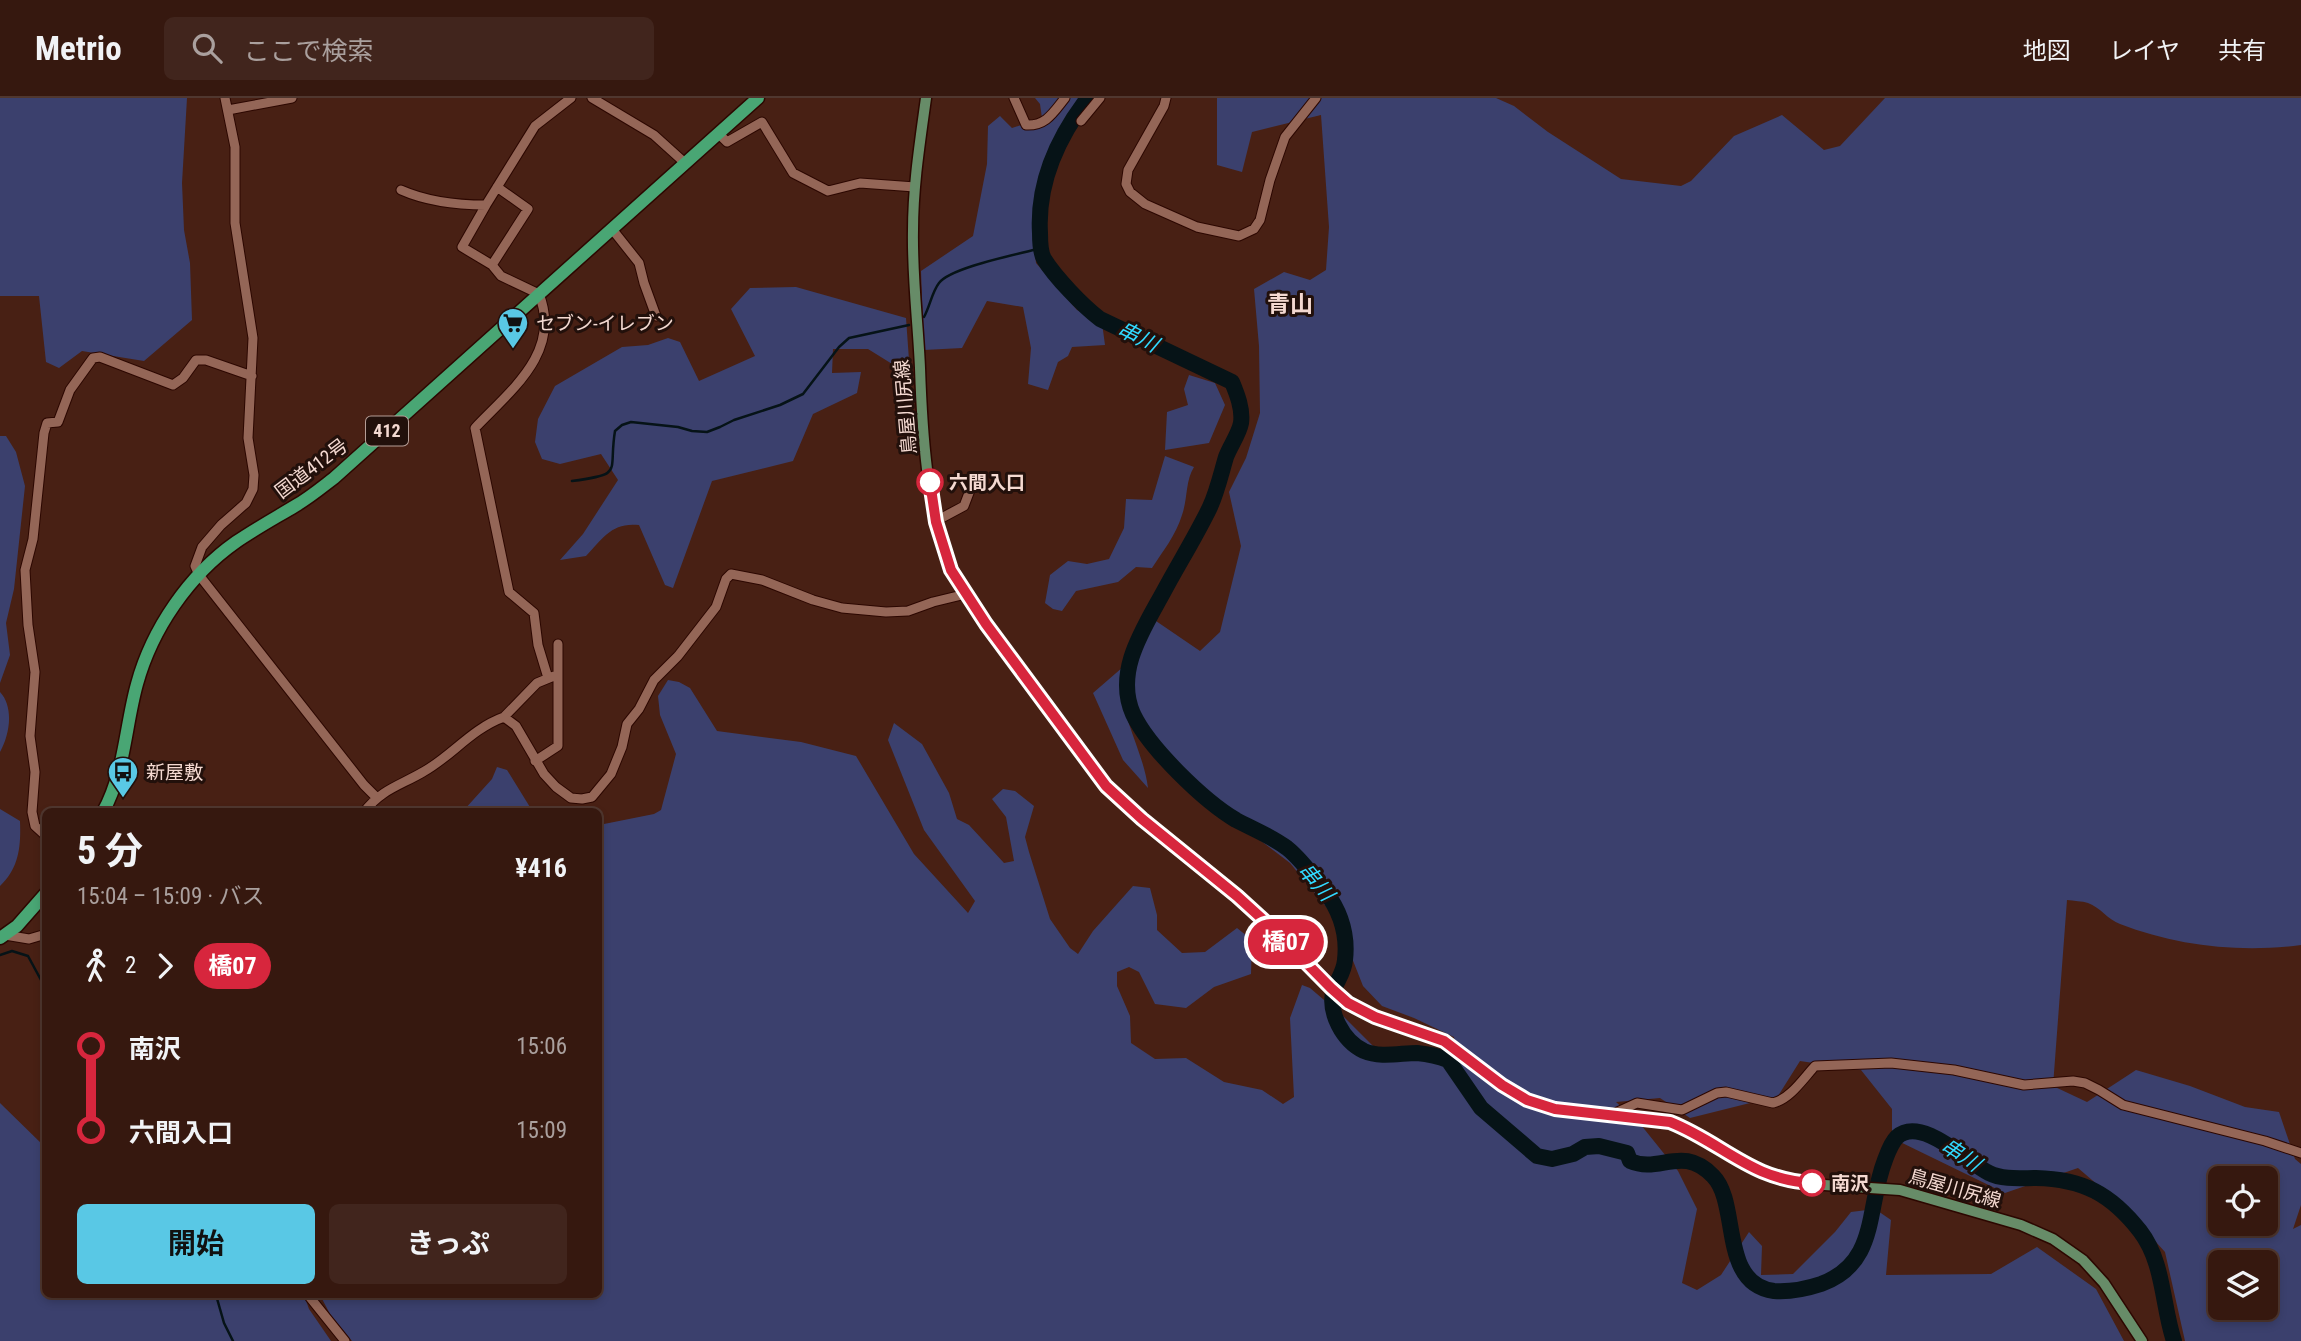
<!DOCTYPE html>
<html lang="ja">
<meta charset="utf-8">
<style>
body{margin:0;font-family:"Roboto Condensed","Noto Sans JP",sans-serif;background:#41251d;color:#f1f3f6;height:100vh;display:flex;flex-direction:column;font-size:26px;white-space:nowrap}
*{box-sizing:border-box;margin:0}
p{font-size:23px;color:#aaa09e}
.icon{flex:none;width:38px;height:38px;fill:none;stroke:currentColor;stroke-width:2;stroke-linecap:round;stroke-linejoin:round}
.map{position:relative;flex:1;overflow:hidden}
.drawer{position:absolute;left:42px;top:710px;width:560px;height:490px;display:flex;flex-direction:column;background:#36180f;border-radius:10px;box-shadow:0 4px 10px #0003,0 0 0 2px #50372f}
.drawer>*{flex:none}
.badge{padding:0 14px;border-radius:23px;font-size:24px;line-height:46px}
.tools{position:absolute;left:2208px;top:1068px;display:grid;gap:14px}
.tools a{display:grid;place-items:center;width:70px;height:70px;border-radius:10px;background:#36180f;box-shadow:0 4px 10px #0003,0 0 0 2px #50372f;font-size:35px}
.map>.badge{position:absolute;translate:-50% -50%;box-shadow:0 0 0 4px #fff}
.legs{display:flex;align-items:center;gap:10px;height:77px;padding:0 35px;font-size:23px}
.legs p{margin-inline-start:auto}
.headline{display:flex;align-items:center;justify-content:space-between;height:119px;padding:0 35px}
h1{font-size:38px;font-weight:700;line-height:52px}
.action{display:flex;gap:14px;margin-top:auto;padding:14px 35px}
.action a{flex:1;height:80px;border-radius:10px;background:#59c8e5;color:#111;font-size:28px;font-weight:700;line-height:80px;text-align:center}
.action a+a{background:#41251d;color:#f1f3f6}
ul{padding:0 35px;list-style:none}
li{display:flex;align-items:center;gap:24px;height:84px;font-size:26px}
li i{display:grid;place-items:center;width:10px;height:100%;margin:0 9px;background:currentColor}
li i::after{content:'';width:18px;height:18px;margin:-9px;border:5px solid;border-radius:50%;background:#36180f}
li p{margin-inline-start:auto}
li:first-child i{background:linear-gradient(#0000 50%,currentColor 0)}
li:last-child i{background:linear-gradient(currentColor 50%,#0000 0)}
header{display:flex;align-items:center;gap:42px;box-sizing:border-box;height:98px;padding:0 35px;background:#36180f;border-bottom:2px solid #50372f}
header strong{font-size:33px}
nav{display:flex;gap:38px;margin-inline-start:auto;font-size:24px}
.search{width:490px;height:63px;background:#41251d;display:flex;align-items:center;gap:18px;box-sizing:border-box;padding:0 24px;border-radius:10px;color:#aaa09e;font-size:26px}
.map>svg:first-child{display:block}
</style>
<header>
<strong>Metrio</strong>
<div class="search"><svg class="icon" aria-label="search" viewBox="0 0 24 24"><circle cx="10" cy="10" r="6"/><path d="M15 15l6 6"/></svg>ここで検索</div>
<nav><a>地図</a><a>レイヤ</a><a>共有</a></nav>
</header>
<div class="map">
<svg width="2301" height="1243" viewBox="0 0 2301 1243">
<rect width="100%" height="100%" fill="#482014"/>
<path fill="#3b406d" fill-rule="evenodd" d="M0,0H187L182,85L184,132L190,165L192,222L144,263L82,253L59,270L46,264L39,198H0Z
M1035,0H1088L1046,57L1032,122L1036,165L1077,212L1102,225L1105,247L1072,249L1068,258L1058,264L1048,292L1028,286L1031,250L1023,209L987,203L962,250L924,252L921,173L973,138L987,66L988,28L1000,18L1012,30L1042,20L1040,6Z
M1217,0H1496L1514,8L1548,34L1621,81L1681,88L1691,83L1734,38L1782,17L1824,52L1840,48L1885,0H2301V847C2240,855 2177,848 2120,826C2108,822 2100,809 2088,805C2082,803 2074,803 2067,802L2053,988L2087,1004L2136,972L2190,988L2245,1009L2279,1014L2295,1061L2301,1066V1107L2293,1131L2301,1127V1243H2185L2165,1154L2127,1112L2078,1070L2005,1095L1892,1040V1011L1861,972L1800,963L1778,998L1690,1020L1660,1000L1616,1004L1641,1027L1678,1073L1697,1111L1682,1185L1697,1192L1721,1177L1749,1134L1762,1148L1761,1177L1793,1176L1835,1134L1851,1114L1875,1111L1891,1122L1886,1177L1991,1176L2037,1149L2096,1191L2124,1243H352L330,1216L320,1197H598L599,727L654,716L661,712L676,656L660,617L658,598L668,582L679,584L690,590L717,633L801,644L856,658L914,756L968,815L975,803L924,732L888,642L894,625L922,646L949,695L957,721L969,727L1004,765L1014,763L1006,719L992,701L1003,691L1015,693L1034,708L1025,739L1029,754L1050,821L1070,850L1078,856L1093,833L1133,788L1150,790L1157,817V832L1182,855L1205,854L1237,830L1252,842L1251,876L1214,889L1186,910L1155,906L1139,874L1129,869L1117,874V888L1130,918L1131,945L1155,961L1186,960L1224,984L1262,992L1283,1006L1294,999L1290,920L1302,887L1310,890L1344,919L1377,952L1458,965L1454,939L1414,920L1382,908L1363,888L1337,822L1290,765L1248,733L1225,720L1203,699L1181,683L1166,666L1157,663L1141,643L1132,580L1141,549L1156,523L1200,553L1220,534L1241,448L1229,394L1246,360L1260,315L1259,248L1254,191L1284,174L1310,182L1326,172L1329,129L1321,17L1252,34L1242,74L1217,67ZM2221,1080H2266V1125H2221ZM2221,1164H2266V1209H2221Z
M796,189L906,220L909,262L897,269L868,251H833L832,275L861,274L857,295L813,316L793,363L712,383L673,490L665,487L639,427C612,424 603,440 586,458L560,462L583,436L618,382L601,356L560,366L542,361L535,344L538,321L555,288L622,249L648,247L668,240L680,244L699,283L755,258L731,211L750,190Z
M1189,277L1215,285L1225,307L1209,345L1165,352L1167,314L1188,307L1184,291Z
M0,338H6L16,354L25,388L14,491L6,525L10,557L0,585Z
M1165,358L1194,369C1185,384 1188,400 1182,417C1176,437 1163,453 1152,470L1136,469L1118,484L1076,493L1062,513L1053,511L1045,505L1050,477L1068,463L1087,466L1109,461L1124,430L1126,401L1152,402Z
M1123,569C1114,610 1143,649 1148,690L1123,662L1093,595Z
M0,594C14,609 10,636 0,654Z
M497,669L507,672L533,714H466L464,712L492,681Z
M0,711L20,723C21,749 19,770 0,788Z
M0,1005L45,1049L46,1197H304L309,1211L331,1243H0Z"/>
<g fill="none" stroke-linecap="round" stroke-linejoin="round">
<path stroke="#061317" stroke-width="2.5" d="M924,219C930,208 932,194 939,185C951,169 1020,156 1041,150
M572,383C625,376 608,375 615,333L622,327L631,324L678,329L692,333L707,334L720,329L734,322L780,307L803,296L839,249L849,240L909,227
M0,857L12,853L28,858L41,882L46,880
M216,1197L224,1225L233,1243"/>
<path stroke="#061317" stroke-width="16" d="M1088,0C1058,39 1037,85 1040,135C1040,143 1040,154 1044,161C1055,179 1083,208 1100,221L1232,284C1237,296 1243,311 1241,325C1239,336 1230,348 1226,359C1221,376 1217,394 1210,409C1196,438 1179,465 1164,493C1144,530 1114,573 1133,616C1149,650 1204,703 1236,722C1253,731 1271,738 1287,750C1301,761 1314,779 1325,793C1341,814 1348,836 1345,862C1344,874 1338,881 1334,891C1327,914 1343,943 1364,953C1380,960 1401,955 1417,955C1427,956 1438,958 1448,962L1481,1010L1537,1058L1552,1061L1573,1056L1585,1049L1599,1048L1627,1055L1630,1063C1660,1076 1682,1046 1713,1078C1740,1105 1719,1186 1774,1193C1790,1194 1806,1191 1821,1186C1879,1165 1866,1110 1885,1062C1888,1054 1891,1045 1897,1039C1921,1017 1967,1064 1989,1075C2003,1082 2021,1080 2036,1080C2083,1081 2111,1096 2140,1133C2164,1164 2162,1207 2174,1243"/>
<g stroke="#2c0700" stroke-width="11">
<path id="minor" d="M225,0L235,49V125L253,240L248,340L254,377L253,391L246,405L221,427L202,449L195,468L199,477L364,687L376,699
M592,0L654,37L685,65
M1014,0L1026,27C1046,28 1053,15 1065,0
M1166,0L1164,8L1128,72L1126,86L1130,94L1145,106L1197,129L1239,138L1254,131L1260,122L1270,82L1285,39L1316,0
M228,12L292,0
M1081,23L1100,0
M718,35L727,44L762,24L793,75L828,93L860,85L915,89
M401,92C428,104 457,107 486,107L535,28L571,0
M486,107L462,149L492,167L501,178L539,196C562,254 511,292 475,330L509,494L534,515L538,547L548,580
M612,131L639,165L644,185L656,218
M492,167L528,111L497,89
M936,423L964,408L975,379
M504,619L537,585L554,578
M535,663L558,648V546
M364,714C382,691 399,688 423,674C452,658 471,631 504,619L516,628L544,676L556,689L571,700L582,701L592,699L611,676L622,649L627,626L639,611L654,582L678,558L716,509L726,481L731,476L762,482L813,502L842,510L886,514L908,513L933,504L966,496
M46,738L35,728L32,714L35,674L30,638L35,574L28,527L25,472L33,441L44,335L47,325L58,324L70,292L93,260L100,259L173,287L183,280L196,262H206L252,278
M5,837L29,841L46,836
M1613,1016L1637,1005L1682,1012L1717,995L1726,994L1773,1005C1790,1001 1803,981 1815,968L1891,965L1954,972L2024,987L2073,983L2085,985L2099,992L2123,1007L2265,1043L2301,1055
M308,1197L345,1243"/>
</g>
<g stroke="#2c0700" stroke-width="13">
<path id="major" d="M926,0C920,44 913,88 913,132C912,178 918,224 920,270C922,331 927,412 949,469C953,478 960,487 966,496L1106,688L1142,721L1237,798L1270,828L1348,905L1375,919L1406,928L1444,943L1502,987L1527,1002L1555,1011L1639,1019L1670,1024L1772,1079L1794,1085L1900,1092L2021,1127L2053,1141L2083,1162L2104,1185L2142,1243"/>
</g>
<g stroke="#2c0700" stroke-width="15">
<path id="highway" d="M103,714C125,674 125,629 137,586C152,531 189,477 236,444C255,431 275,420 295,408C309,400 321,390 334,380L758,0
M0,840L17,828L46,795"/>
</g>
<use href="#minor" stroke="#946657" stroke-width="9"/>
<use href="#major" stroke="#678c68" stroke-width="10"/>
<use href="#highway" stroke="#49a674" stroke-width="12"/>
</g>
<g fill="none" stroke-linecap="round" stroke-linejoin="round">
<g stroke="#fff" stroke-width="16">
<path id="line-1" d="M930,384L936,424L951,472L986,526L1106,688L1142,721L1237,798L1270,828L1331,890L1348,905L1375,919L1444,943L1502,987L1527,1002L1555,1011L1670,1024C1723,1045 1751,1082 1812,1085"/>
</g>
<use href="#line-1" stroke="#d7263d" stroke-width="10"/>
</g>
<defs>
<g id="supermarket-pin" transform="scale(1.575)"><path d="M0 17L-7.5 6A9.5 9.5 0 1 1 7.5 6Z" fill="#59c8e5" stroke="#22100b"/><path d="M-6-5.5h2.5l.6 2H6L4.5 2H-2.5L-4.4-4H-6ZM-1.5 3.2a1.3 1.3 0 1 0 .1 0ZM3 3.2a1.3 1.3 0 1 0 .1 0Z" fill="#111"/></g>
<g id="bus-pin" transform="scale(1.575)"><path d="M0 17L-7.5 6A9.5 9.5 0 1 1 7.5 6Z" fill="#59c8e5" stroke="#22100b"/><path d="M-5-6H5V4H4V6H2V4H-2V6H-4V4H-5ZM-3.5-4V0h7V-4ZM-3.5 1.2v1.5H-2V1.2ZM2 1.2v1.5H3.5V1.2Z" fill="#111"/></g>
</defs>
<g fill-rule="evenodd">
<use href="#supermarket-pin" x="513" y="225"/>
<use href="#bus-pin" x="123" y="674"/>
</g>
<g fill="#fff" stroke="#d7263d" stroke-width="3.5">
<circle cx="930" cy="384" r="12"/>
<circle cx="1812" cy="1085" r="12"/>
</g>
<g text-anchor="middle" stroke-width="6" stroke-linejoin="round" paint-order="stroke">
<rect fill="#22100b" stroke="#b59d96" stroke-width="2" x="366" y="318.5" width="42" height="29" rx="5"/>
<g font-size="18" font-weight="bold" fill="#f4d9d1">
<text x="387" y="339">412</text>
</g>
<g font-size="19" fill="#f4d9d1" stroke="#22100b" text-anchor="start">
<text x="536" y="232">セブン-イレブン</text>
<text x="146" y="681">新屋敷</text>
</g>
<g font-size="19" fill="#f4d9d1" stroke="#22100b">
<text transform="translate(905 309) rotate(-95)" y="7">鳥屋川尻線</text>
<text transform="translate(311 370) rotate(-37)" y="7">国道412号</text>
<text transform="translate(1955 1090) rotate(16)" y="7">鳥屋川尻線</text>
</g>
<g font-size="19" font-weight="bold" fill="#f4d9d1" stroke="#22100b" text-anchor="start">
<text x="949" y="391">六間入口</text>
<text x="1831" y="1092">南沢</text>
</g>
<g font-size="21" font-style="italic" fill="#31d9ff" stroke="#22100b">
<text transform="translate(1138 239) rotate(26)" y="7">串川</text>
<text transform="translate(1316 784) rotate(50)" y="7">串川</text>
<text transform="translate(1961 1057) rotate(33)" y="7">串川</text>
</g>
<g font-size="23" font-weight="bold" fill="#f4d9d1" stroke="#22100b">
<text x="1290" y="214">青山</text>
</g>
</g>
</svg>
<div class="tools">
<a><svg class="icon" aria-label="locate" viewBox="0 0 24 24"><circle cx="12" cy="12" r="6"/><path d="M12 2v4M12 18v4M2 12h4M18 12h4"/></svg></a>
<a><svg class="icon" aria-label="layers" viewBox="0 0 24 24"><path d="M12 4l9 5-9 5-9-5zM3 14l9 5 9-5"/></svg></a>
</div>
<b class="badge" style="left:1286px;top:844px;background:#d7263d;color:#fff">橋07</b>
<section class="drawer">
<div class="headline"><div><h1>5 分</h1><p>15:04 – 15:09 · バス</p></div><b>¥416</b></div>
<div class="legs"><svg class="icon" aria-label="walk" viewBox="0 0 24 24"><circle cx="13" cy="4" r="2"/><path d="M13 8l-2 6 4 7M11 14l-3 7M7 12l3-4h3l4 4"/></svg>2<svg class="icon" aria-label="forward" viewBox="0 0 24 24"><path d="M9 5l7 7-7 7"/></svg><b class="badge" style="background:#d7263d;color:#fff">橋07</b></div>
<ul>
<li><i style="color:#d7263d"></i><b>南沢</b><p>15:06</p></li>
<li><i style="color:#d7263d"></i><b>六間入口</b><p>15:09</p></li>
</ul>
<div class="action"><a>開始</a><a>きっぷ</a></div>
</section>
</div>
